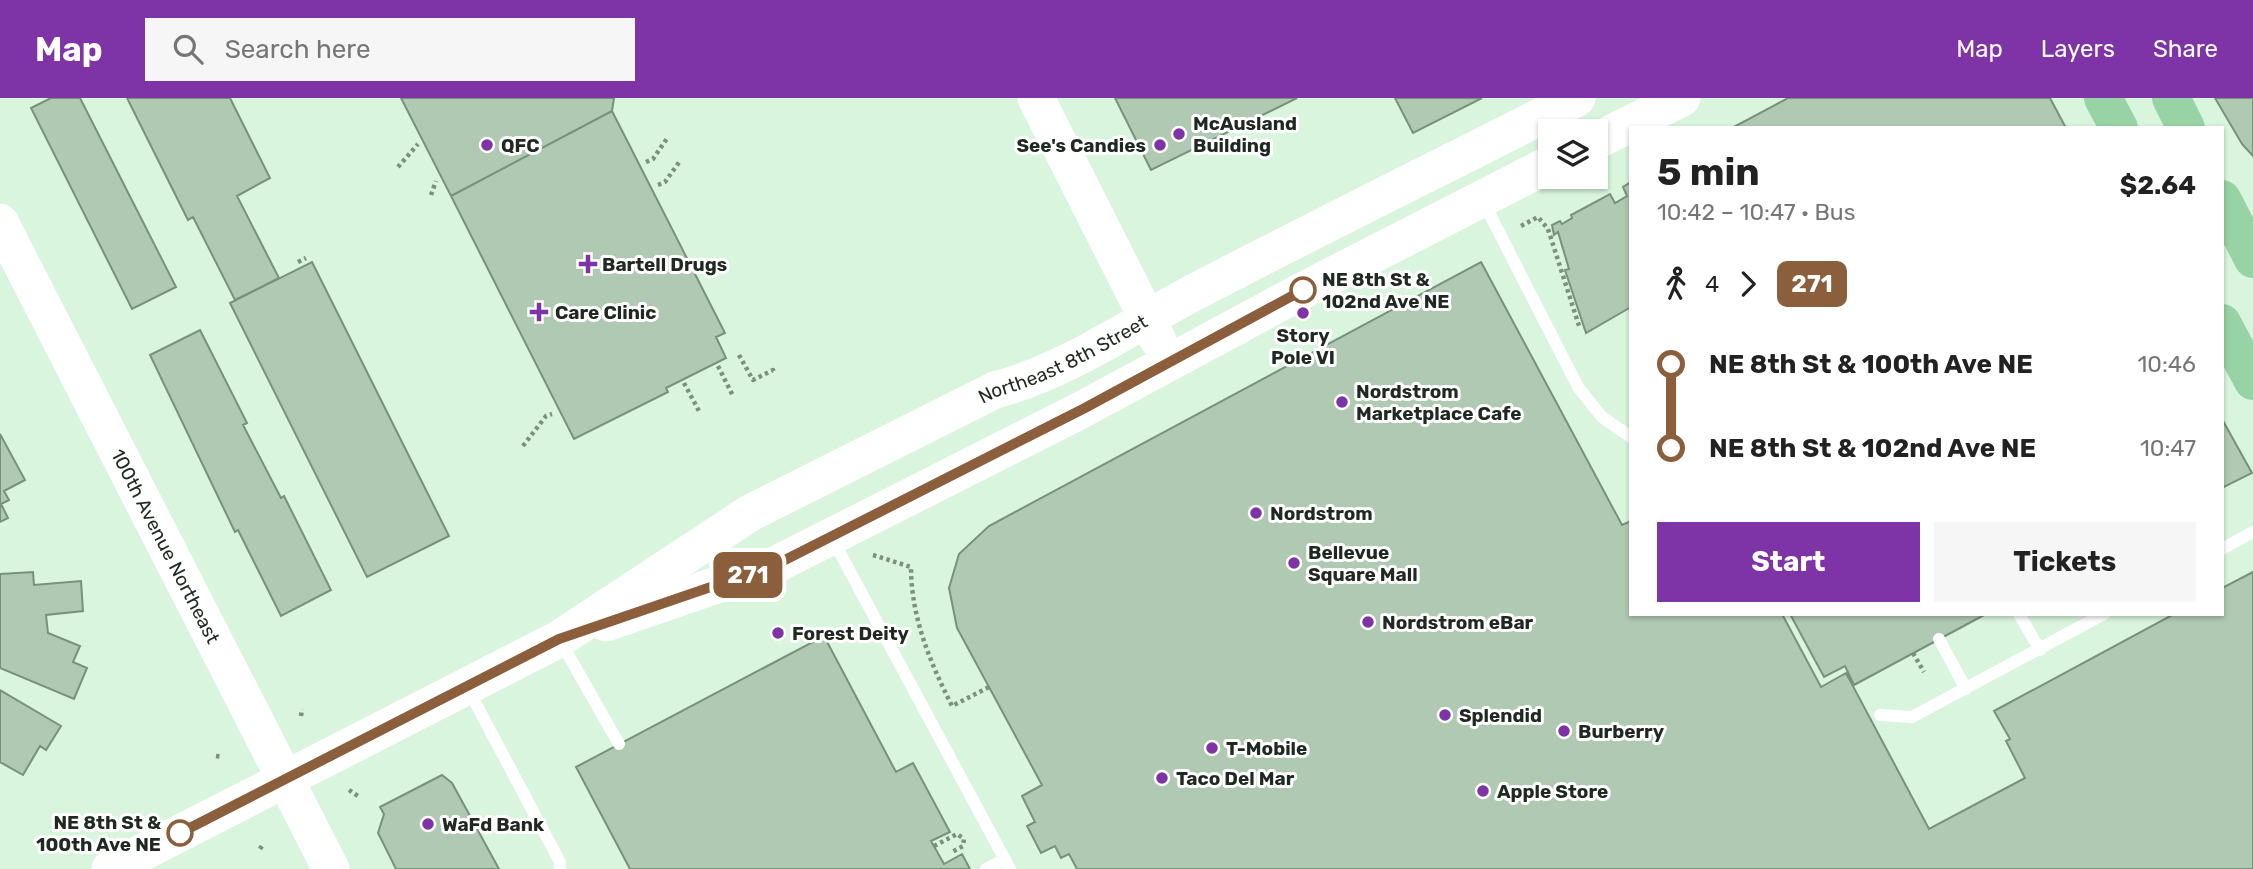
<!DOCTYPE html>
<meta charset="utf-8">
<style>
body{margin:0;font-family:Rubik,sans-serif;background:#f6f6f6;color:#222;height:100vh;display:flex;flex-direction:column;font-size:26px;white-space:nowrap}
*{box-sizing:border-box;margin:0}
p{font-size:23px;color:#767676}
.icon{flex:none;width:38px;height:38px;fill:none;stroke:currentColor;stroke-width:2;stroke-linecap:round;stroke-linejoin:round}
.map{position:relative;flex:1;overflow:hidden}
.details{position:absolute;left:1629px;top:28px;width:595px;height:490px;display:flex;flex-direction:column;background:#fff;border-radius:0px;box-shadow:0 2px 5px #0004}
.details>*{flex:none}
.badge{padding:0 14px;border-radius:10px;font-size:24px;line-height:46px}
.tools{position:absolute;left:1538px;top:21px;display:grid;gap:14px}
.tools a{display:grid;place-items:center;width:70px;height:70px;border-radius:0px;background:#fff;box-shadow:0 2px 5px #0004;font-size:35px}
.map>.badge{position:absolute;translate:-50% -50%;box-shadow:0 0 0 4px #fff}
.legs{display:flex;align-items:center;gap:10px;height:77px;padding:0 28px;font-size:23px}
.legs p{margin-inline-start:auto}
.summary{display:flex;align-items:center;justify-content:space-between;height:119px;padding:0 28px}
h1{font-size:38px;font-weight:700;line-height:52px}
.button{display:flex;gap:14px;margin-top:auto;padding:14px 28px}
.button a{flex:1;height:80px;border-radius:0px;background:#7e34a6;color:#fff;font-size:28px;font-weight:700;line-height:80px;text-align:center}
.button a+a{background:#f6f6f6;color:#222}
ul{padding:0 28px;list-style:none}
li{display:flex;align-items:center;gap:24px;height:84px;font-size:26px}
li i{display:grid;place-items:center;width:10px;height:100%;margin:0 9px;background:currentColor}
li i::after{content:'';width:18px;height:18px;margin:-9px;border:5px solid;border-radius:50%;background:#fff}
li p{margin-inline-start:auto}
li:first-child i{background:linear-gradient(#0000 50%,currentColor 0)}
li:last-child i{background:linear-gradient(currentColor 50%,#0000 0)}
header{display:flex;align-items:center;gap:42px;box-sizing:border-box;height:98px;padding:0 35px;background:#7e34a6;color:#fff}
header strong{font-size:33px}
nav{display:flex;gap:38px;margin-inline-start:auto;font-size:24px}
.search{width:490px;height:63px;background:#f6f6f6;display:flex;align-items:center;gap:18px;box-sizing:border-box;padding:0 24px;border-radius:0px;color:#767676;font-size:26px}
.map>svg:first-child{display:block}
</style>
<header>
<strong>Map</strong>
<div class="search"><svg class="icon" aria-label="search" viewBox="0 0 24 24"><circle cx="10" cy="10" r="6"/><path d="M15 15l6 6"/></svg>Search here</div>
<nav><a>Map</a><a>Layers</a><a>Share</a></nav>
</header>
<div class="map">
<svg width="2253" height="771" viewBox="0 0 2253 771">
<rect width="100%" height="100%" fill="#daf5dd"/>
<path fill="#afc9b2" stroke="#78917b" stroke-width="2" d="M51,0H80L176,189L132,211L31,10Z
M127,0H230L270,80L237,98L279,180L235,202L193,119L188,122Z
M401,0H614L612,13L451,98Z
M1115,0H1297L1151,72Z
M1395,0H1482L1413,35Z
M1788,0H2050L2066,30H1732Z
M2215,0H2253V58L2242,46Z
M612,13L725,235L716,239L726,260L666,290L668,294L574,341L451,98Z
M1631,84V209L1586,235L1565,172L1569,171L1558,134L1554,137L1552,127L1560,123L1562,126L1572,120L1571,117L1610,96L1615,105L1627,98L1623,89Z
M312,164L449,438L367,479L230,205Z
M1481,164L1622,427L1631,423V516H1782L1821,589L1846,575L1929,731L2025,680L2006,643L2010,641L1994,613L2174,516H2222V490L2253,474V771H1077L1069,756L1061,760L1055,748L1041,755L1027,728L1035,724L1022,698L1042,687L957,530L949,490L959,456L989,428Z
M200,232L247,325L243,327L281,400L284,398L331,492L281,518L238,432L235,434L150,257Z
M2222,321L2252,375L2222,390Z
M0,336L25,382L4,393L9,402L1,406L8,420L0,424Z
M33,474L34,487L81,483L83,513L46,517L48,535L80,548L73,564L87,570L74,601L0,570V476Z
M1790,516H1986L1854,587L1845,568L1824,579Z
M824,538L896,674L913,665L950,734L931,743L944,766L962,756L970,771H630L576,669Z
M0,592L61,628L46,652L40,648L23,677L0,664Z
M442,677L452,685L499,771H396L378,735L384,716L380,709Z"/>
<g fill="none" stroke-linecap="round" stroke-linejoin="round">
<path stroke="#7d9080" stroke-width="4.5" stroke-dasharray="3.5 3.5" stroke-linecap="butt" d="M646,64L653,61L668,39
M398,69L418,46
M658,87L665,84L680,63
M431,97L436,83
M1521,128L1538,119L1548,131L1580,231
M298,164L306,160
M739,257L753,282L773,272L775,276
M718,268L733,298
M684,285L700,315
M523,348L546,318L552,316
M873,457L911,469C911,519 930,564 952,608L989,589
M1913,555L1924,574
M301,618L302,611
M216,658L222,659
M349,692L358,698
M934,748L957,736L964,741L963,748L952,754
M260,751L263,746"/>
<path stroke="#fff" stroke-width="12" d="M1483,103L1578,289L1602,319L1631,339
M833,442L1010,771
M2222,451L2253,434
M2019,516L2040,552
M1939,541L1966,591
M561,544L619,646
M468,591L560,764V771
M1880,617L1912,619L2104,516
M986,771L1005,761"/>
<g stroke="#fff" stroke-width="37">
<path d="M1036,0L1158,242"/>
<path d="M1596,43L1682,0"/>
<path id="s1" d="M0,124L331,771"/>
<path d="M606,525L775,467L1083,311L1304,192L1550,66"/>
<path id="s2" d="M110,771L559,541L750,415L995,292C1064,274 1126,231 1189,197C1317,130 1448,66 1577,0"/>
</g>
<path stroke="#97d3a5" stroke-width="38" d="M2103,0L2119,30
M2171,0L2186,30
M2222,101L2253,161
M2222,225L2253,283"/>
</g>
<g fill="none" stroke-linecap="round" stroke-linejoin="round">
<g stroke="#fff" stroke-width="16">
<path id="line-1" d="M180,735L559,541L775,467L1083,311L1303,192"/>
</g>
<use href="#line-1" stroke="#8b5e3c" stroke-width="10"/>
</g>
<g fill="#7e34a6" stroke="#fff" stroke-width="2.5">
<circle cx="1179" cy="36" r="7"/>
<circle cx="487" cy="47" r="7"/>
<circle cx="1160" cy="47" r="7"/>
<path d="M584.5 155.5h7v7h7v7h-7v7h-7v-7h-7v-7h7z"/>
<path d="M535.5 203.5h7v7h7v7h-7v7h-7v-7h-7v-7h7z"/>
<circle cx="1303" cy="215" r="7"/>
<circle cx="1342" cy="304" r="7"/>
<circle cx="1256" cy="415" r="7"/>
<circle cx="1294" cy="465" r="7"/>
<circle cx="1368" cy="524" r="7"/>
<circle cx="778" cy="535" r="7"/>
<circle cx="1445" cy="617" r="7"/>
<circle cx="1564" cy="633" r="7"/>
<circle cx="1212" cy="650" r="7"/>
<circle cx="1162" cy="680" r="7"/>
<circle cx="1483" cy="693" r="7"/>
<circle cx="428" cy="726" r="7"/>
</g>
<g fill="#fff" stroke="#8b5e3c" stroke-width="3.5">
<circle cx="1303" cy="192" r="12"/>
<circle cx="180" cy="735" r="12"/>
</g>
<g text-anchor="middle" stroke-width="6" stroke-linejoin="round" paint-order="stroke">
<g font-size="19" font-weight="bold" fill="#1f2921" stroke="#fff" text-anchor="start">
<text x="1193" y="32">McAusland<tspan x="1193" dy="22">Building</tspan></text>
<text x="501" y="54">QFC</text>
<text x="1146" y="54" text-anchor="end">See's Candies</text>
<text x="602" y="173">Bartell Drugs</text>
<text x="555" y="221">Care Clinic</text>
<text x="1303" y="244" text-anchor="middle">Story<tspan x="1303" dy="22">Pole VI</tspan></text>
<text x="1356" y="300">Nordstrom<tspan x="1356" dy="22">Marketplace Cafe</tspan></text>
<text x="1270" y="422">Nordstrom</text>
<text x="1308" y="461">Bellevue<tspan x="1308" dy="22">Square Mall</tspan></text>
<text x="1382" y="531">Nordstrom eBar</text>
<text x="792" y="542">Forest Deity</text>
<text x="1459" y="624">Splendid</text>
<text x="1578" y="640">Burberry</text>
<text x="1226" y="657">T-Mobile</text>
<text x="1176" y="687">Taco Del Mar</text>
<text x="1497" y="700">Apple Store</text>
<text x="442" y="733">WaFd Bank</text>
</g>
<g font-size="19" font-weight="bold" fill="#1f2921" stroke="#fff" text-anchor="start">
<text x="1322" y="188">NE 8th St &amp;<tspan x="1322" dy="22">102nd Ave NE</tspan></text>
<text x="161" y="731" text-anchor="end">NE 8th St &amp;<tspan x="161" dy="22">100th Ave NE</tspan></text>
</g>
<g font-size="19" fill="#1f2921" stroke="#fff">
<text dy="7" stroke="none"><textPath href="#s2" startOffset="1082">Northeast 8th Street</textPath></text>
<text dy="7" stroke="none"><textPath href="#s1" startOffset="364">100th Avenue Northeast</textPath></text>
</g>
</g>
</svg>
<div class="tools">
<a><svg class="icon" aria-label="layers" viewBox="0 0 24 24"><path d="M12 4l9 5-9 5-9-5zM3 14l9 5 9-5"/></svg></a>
</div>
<b class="badge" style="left:748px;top:477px;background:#8b5e3c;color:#fff">271</b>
<section class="details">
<div class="summary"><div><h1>5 min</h1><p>10:42 – 10:47 · Bus</p></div><b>$2.64</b></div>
<div class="legs"><svg class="icon" aria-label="walk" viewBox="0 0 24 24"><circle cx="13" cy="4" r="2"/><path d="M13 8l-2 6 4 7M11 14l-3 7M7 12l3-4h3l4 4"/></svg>4<svg class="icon" aria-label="forward" viewBox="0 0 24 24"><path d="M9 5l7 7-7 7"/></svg><b class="badge" style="background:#8b5e3c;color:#fff">271</b></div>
<ul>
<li><i style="color:#8b5e3c"></i><b>NE 8th St &amp; 100th Ave NE</b><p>10:46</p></li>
<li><i style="color:#8b5e3c"></i><b>NE 8th St &amp; 102nd Ave NE</b><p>10:47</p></li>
</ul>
<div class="button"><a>Start</a><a>Tickets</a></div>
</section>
</div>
